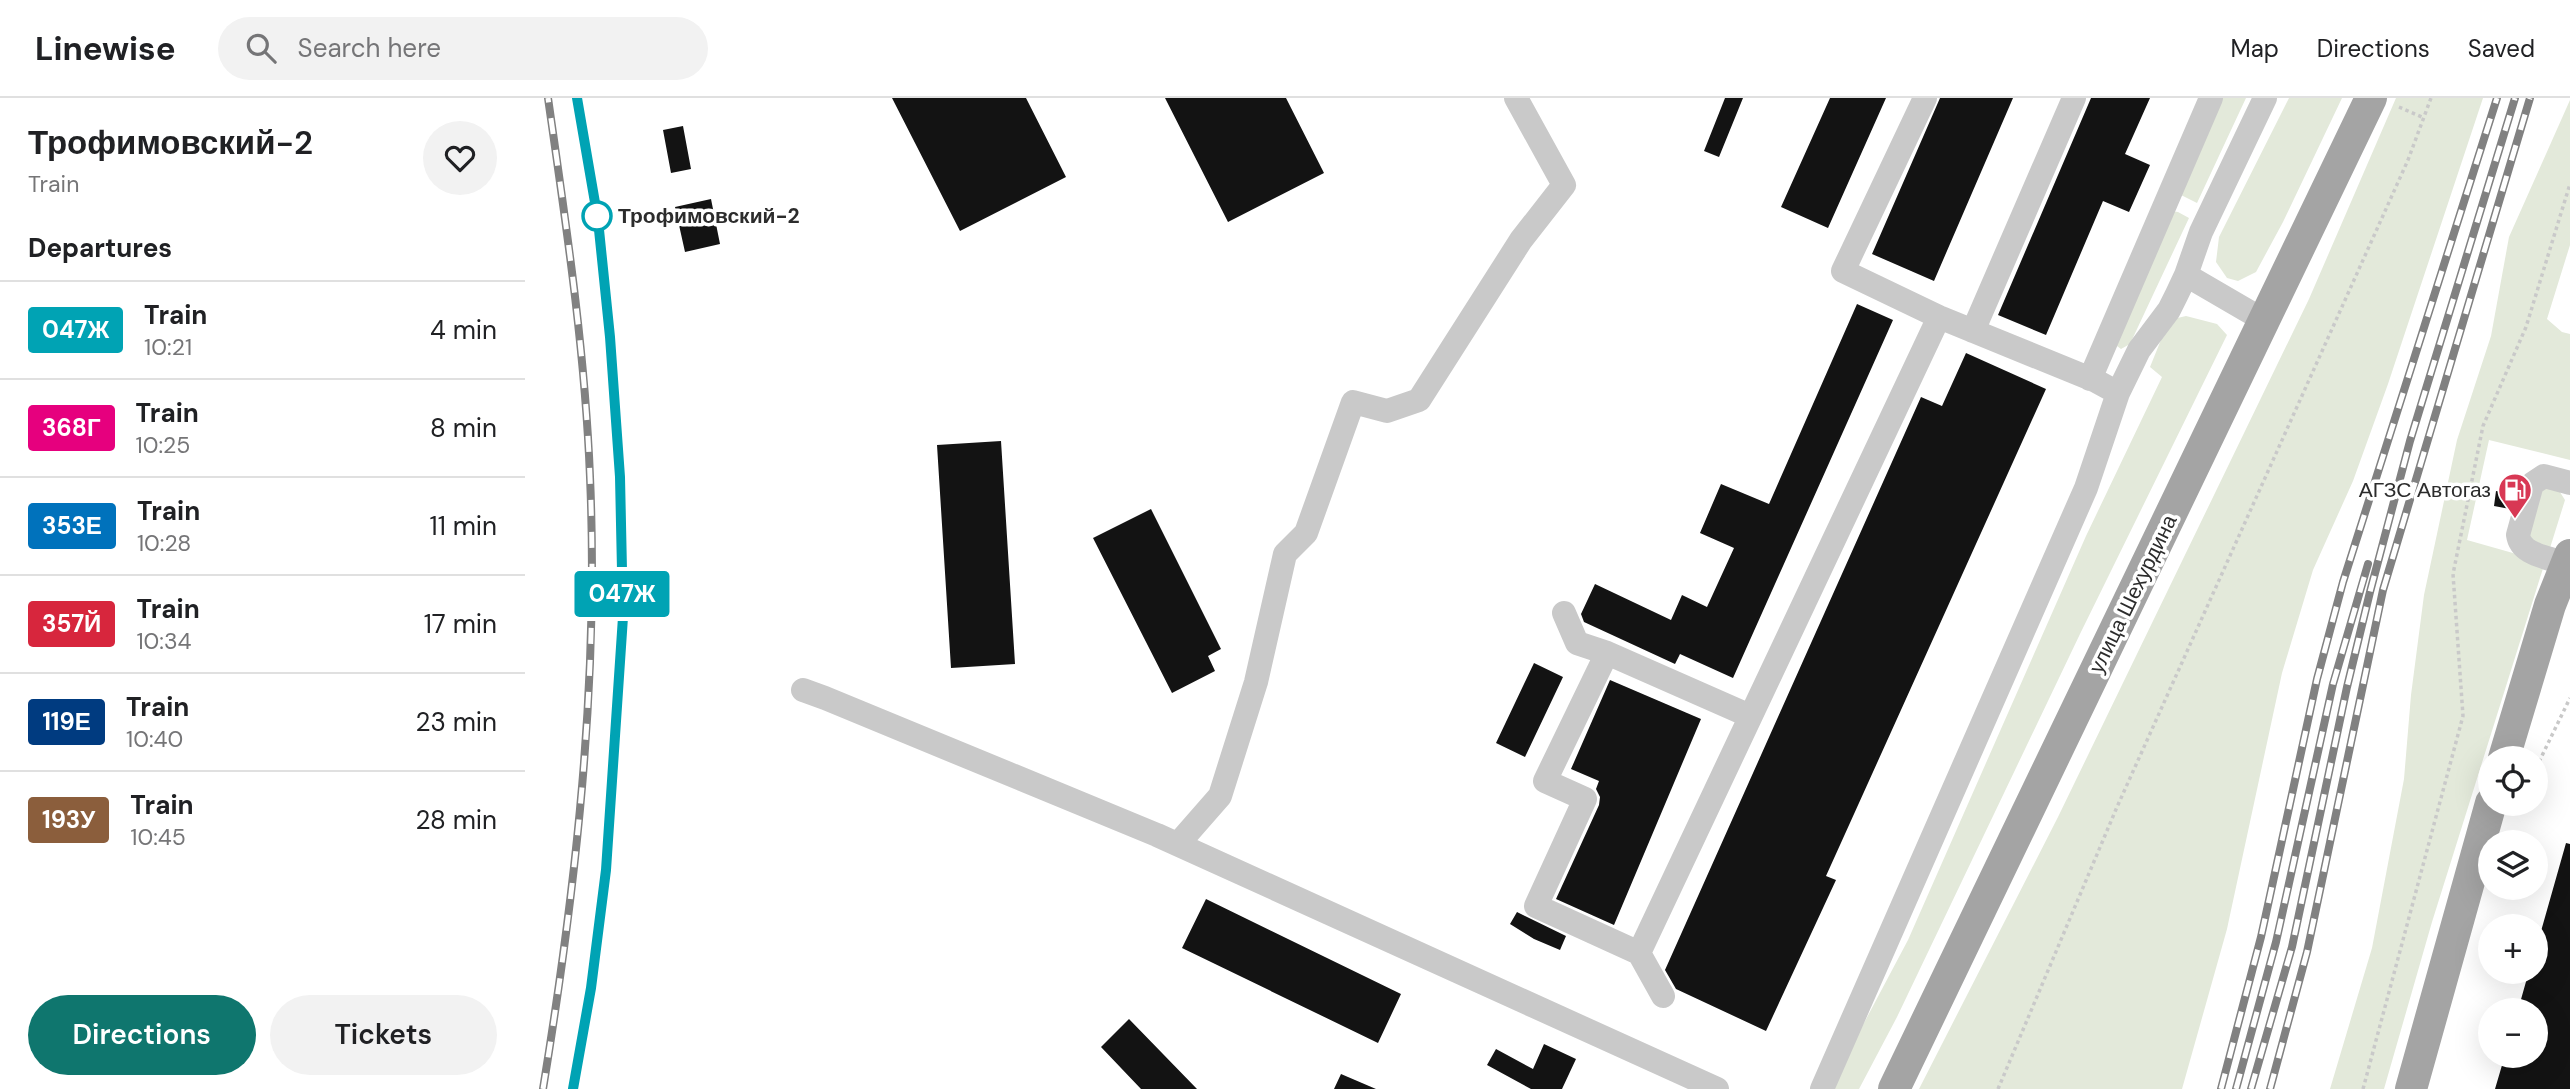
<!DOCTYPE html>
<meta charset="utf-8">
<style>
body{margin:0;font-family:"DM Sans",sans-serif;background:#f2f2f2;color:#202124;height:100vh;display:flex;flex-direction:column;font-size:26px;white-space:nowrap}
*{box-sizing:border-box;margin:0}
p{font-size:23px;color:#757577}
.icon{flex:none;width:38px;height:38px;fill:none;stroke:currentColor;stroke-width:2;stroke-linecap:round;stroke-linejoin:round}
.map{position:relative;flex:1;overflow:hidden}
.drawer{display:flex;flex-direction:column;background:#fff;width:525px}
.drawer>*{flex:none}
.badge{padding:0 14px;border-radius:5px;font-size:24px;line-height:46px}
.tools{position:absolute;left:1953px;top:648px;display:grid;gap:14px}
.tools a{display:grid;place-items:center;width:70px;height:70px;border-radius:50%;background:#fff;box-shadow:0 7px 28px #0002;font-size:35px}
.map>.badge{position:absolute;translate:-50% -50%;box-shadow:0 0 0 4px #fff}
h2{padding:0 28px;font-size:26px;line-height:63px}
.round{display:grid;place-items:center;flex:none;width:74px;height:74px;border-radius:37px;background:#f2f2f2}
.head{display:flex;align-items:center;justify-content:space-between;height:119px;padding:0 28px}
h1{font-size:33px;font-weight:600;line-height:52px}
.primary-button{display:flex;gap:14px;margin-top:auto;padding:14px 28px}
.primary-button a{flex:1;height:80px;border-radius:42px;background:#0f766e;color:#fff;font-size:28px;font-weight:600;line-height:80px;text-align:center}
.primary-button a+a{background:#f2f2f2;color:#202124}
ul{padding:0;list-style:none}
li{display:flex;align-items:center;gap:21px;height:98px;padding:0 28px;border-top:2px solid #e0e0e0}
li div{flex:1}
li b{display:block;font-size:26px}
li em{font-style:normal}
li .badge{min-width:77px;font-weight:700;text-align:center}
header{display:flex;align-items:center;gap:42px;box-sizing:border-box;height:98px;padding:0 35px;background:#fff;border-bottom:2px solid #e0e0e0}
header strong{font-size:33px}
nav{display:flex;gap:38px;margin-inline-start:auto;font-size:24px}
.search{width:490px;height:63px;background:#f2f2f2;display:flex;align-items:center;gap:18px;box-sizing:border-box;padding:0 24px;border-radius:38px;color:#757577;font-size:26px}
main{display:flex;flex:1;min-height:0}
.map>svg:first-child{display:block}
</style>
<header>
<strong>Linewise</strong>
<div class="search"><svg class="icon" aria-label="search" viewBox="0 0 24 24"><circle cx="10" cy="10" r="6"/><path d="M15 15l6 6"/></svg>Search here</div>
<nav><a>Map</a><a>Directions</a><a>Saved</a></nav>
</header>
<main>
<section class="drawer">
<div class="head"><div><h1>Трофимовский-2</h1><p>Train</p></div><a class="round"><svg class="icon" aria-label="heart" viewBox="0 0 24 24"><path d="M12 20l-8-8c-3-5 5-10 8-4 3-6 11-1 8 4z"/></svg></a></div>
<h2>Departures</h2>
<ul>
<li><span class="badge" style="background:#00a3b4;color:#fff">047Ж</span><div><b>Train</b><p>10:21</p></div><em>4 min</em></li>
<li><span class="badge" style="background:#e6007e;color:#fff">368Г</span><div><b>Train</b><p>10:25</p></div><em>8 min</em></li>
<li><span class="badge" style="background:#0072bc;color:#fff">353Е</span><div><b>Train</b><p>10:28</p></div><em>11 min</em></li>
<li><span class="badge" style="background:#d7263d;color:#fff">357Й</span><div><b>Train</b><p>10:34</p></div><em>17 min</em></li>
<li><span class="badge" style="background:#003b80;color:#fff">119Е</span><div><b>Train</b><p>10:40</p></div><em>23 min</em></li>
<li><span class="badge" style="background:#8b5e3c;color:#fff">193У</span><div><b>Train</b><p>10:45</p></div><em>28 min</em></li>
</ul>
<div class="primary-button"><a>Directions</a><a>Tickets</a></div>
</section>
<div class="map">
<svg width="2045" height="991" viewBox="0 0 2045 991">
<rect width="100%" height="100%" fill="#fff"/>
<path fill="#e3e9da" d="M1694,0H1721L1672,105L1652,95Z
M1764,0H1817L1758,124L1731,174L1713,183L1702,180L1691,164L1694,139Z
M1871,0H1958L1863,286L1828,383L1788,472L1757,575L1702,831L1657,991H1394L1533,719L1784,201Z
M2045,2V147L2022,221L2037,234L2045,236V362L1964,342L1942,442L2020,464L1907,824L1859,991H1805L1847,850L1879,681L1886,597L1899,497L1932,342L1966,238L1984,139Z
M1646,113L1653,114L1664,120L1605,246L1596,251L1584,242Z
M1661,218L1692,226L1702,237L1555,536L1372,919L1334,991H1304L1383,842L1561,438L1637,279L1625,269L1644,222Z
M2014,389L2033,391L2040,402L2025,450L2002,447Z"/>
<path fill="#131313" d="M367,0H501L541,79L435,133Z
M640,0H761L799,75L703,124Z
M1200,0H1218L1194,59L1179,53Z
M1305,0H1361L1303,130L1256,109Z
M1415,0H1488L1409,183L1347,156Z
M1566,0H1625L1600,56L1625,67L1604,114L1578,103L1521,237L1473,217Z
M158,28L166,71L146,75L138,32Z
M186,101L195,146L160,154L150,109Z
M1332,206L1368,222L1208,580L1155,556L1150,566L1059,524L1056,516L1070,486L1146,522L1157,497L1182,509L1209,450L1175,435L1196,386L1244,406Z
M1441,255L1521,291L1301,778L1311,782L1241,933L1151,891L1140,872L1396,299L1417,308Z
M476,343L490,566L426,570L412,347Z
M1971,393L1989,396L1985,411L1969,408Z
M626,411L696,551L683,558L690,573L647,595L568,440Z
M1009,565L1038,579L1000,659L971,645Z
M1085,582L1176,621L1089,827L1031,801L1074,707L1075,699L1071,691L1074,683L1046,671Z
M2041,745L2045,746V991H1970L1980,957H2011V912H1993L2004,873H2011V851Z
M681,801L876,896L853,945L657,850Z
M992,814L1041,838L1035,852L1009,841L985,826Z
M604,921L672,991H616L576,949Z
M1019,946L1051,961L1037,991H1006L962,967L971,951L1008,971Z
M816,976L851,991H809Z"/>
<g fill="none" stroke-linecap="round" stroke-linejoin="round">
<path stroke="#c9c9c9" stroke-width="3.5" stroke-dasharray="3.5 3.5" stroke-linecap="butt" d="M1874,9L1899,20
M2011,670L2045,600
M1473,991L1592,709L1883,62L1906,0
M1838,991L1938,618L1928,476L1958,328L2001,229L2045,86"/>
<path stroke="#c9c9c9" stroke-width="24" d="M1400,0L1318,173L1414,219L1571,283L1593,295
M1661,177L1740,223
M1448,233L1549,0
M1565,281L1686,0
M2045,385L2019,378L2007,386L1993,437C1996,459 2028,459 2045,468
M1039,515L1052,545L1082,555
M278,592L300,600L632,737L1192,991
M1225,618L1082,555L1020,683L1060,701L1011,808L1114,855L1414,219
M653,746L695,698L731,584L760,456L781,435L828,304L862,313L894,302L996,142L1039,87L991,0
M1114,855L1138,898
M1297,991L1561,390L1593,295L1614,252L1644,212L1652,196L1661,177L1676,134L1740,0"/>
<path stroke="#a4a4a4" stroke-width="32" d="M1979,660L2025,507L2045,457
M1369,991L1846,0
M1886,991L1966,705"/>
<g stroke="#818181" stroke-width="8">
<path id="rail" d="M18,991C51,789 74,584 65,379C60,252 41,126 23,0
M48,991L66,890L81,772L98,519L95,379L85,239L73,122L52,0
M1696,991L1736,839L1792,581L1818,484L1972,0
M1711,991L1751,844L1808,586L1843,466
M1726,991L1767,849L1822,589L1845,494L1885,343L1990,0
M1745,991L1782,854L1858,492L2005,0"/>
</g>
<use href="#rail" stroke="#fff" stroke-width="5" stroke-dasharray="16" stroke-linecap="butt"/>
</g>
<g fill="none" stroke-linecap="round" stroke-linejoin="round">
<g stroke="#fff" stroke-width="16">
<path id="line" d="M48,991L66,890L81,772L98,519L95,379L85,239L73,122L52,0"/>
</g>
<use href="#line" stroke="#00a3b4" stroke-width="10"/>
</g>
<defs>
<g id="fuel-pin" transform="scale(1.75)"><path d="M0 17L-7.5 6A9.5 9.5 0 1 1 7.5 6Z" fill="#d83854" stroke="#fff"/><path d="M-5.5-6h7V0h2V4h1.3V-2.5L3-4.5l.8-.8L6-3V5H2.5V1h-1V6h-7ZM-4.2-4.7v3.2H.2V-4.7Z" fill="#fff"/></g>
</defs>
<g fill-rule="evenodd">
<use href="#fuel-pin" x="1990" y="392"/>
</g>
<circle fill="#fff" stroke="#00a3b4" stroke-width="3.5" cx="72" cy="118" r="14"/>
<g text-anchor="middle" stroke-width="7" stroke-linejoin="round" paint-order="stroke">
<g font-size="21" font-weight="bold" fill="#2c2c2c" stroke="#fff" text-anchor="start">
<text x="93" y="125">Трофимовский-2</text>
</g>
<g font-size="21" fill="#2c2c2c" stroke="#fff" text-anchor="end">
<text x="1966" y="399">АГЗС Автогаз</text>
</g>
<g font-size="21" fill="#2c2c2c" stroke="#fff">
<text transform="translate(1608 496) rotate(-64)" y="7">улица Шехурдина</text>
</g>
</g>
</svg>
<div class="tools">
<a><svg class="icon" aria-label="locate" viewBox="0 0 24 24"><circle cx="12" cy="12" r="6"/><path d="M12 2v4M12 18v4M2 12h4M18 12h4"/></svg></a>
<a><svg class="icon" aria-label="layers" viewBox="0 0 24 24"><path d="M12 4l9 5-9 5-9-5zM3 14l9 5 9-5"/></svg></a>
<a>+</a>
<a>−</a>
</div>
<b class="badge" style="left:97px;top:496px;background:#00a3b4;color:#fff">047Ж</b>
</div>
</main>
